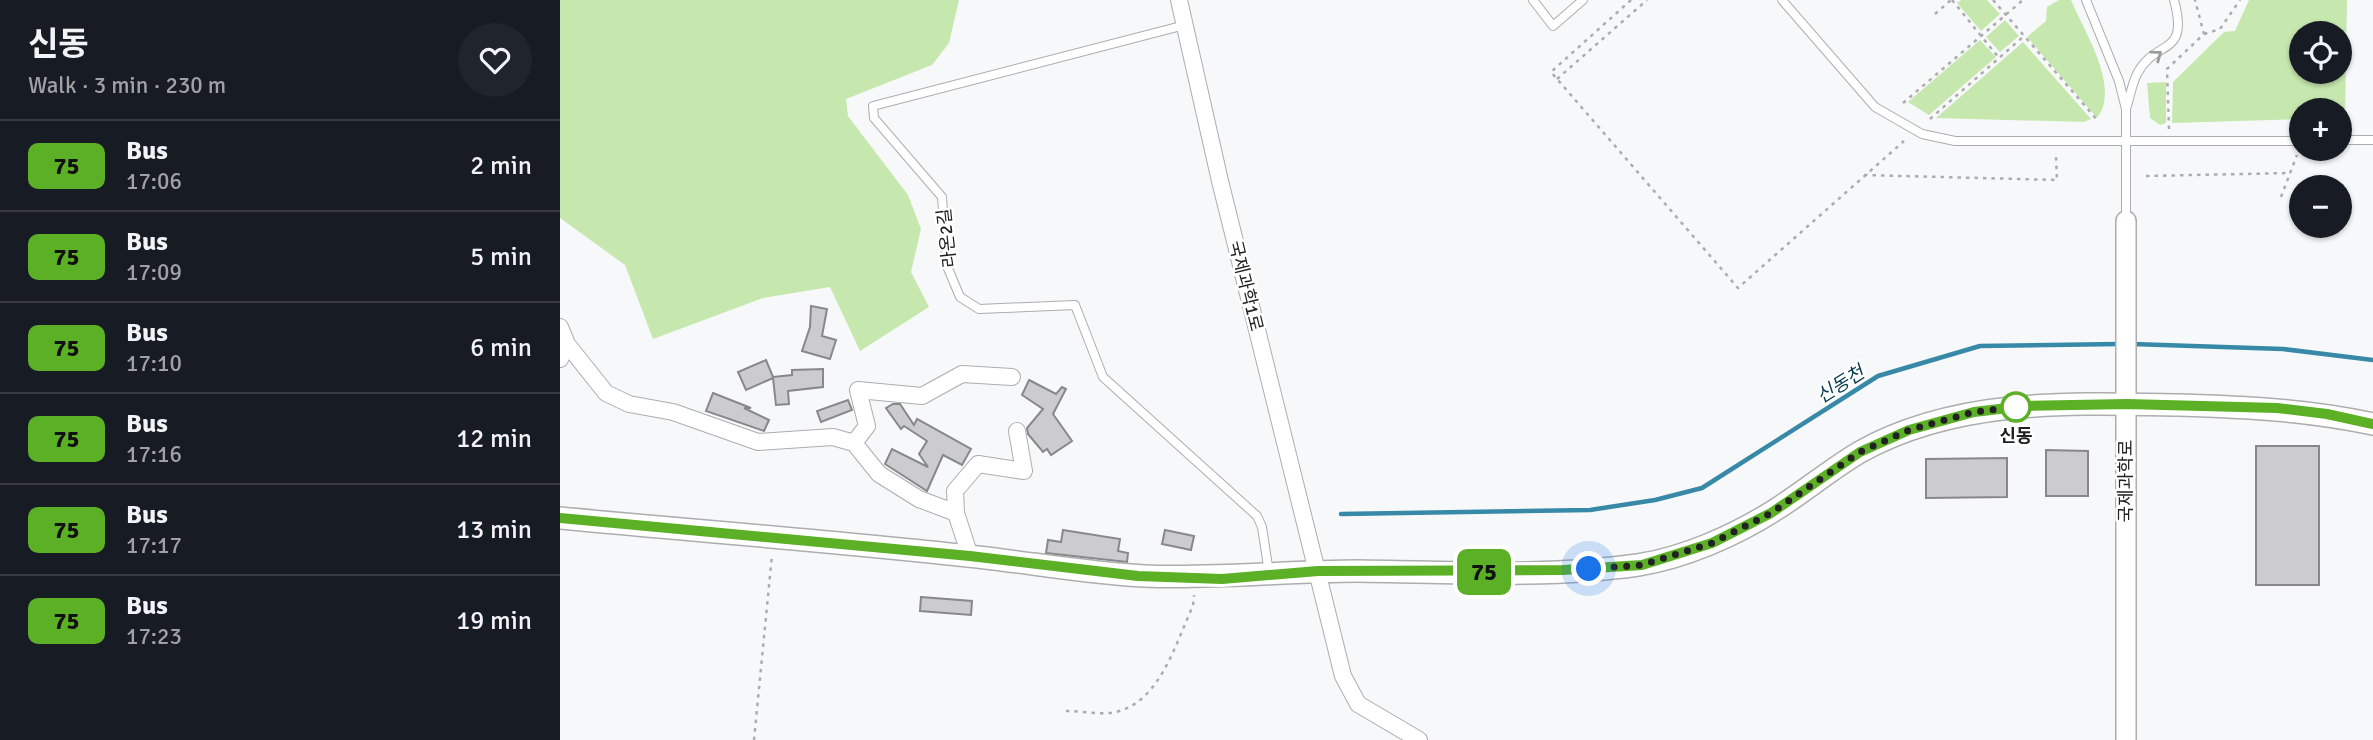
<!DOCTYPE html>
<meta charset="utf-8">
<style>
body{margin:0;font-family:Signika,"Noto Sans KR",sans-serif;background:#20242c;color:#f1f3f6;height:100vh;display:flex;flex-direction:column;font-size:26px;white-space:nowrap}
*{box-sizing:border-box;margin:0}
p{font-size:23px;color:#9ea1a6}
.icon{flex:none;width:38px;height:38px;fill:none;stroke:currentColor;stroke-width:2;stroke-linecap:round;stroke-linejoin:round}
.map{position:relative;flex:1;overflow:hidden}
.drawer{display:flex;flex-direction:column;background:#171b24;width:560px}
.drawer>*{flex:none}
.badge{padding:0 14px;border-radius:10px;font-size:24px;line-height:46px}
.fabs{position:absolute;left:1729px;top:21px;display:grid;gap:14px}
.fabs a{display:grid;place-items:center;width:63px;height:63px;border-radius:50%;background:#171b24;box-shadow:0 2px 5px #0004;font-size:35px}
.you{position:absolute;width:35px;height:35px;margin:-18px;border:5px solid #fff;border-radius:50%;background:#1a73e8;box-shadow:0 0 0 10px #1a73e833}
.map>.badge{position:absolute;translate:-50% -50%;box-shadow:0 0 0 4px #fff}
.round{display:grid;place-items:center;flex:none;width:74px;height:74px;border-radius:37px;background:#20242c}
.summary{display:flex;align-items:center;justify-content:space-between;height:119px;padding:0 28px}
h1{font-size:33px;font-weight:700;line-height:52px}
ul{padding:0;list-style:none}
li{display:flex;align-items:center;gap:21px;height:91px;padding:0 28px;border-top:2px solid #363941}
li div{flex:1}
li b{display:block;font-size:26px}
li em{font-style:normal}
li .badge{min-width:77px;font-weight:700;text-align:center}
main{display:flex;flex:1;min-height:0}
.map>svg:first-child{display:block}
</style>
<main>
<section class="drawer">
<div class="summary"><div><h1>신동</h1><p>Walk · 3 min · 230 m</p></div><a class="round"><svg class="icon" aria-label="heart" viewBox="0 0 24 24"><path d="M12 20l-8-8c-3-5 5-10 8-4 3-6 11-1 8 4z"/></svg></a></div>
<ul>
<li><span class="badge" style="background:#5bb025;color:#111">75</span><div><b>Bus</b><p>17:06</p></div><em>2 min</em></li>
<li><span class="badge" style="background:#5bb025;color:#111">75</span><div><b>Bus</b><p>17:09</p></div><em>5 min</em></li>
<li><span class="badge" style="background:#5bb025;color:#111">75</span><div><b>Bus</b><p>17:10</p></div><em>6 min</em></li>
<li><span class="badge" style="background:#5bb025;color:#111">75</span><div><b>Bus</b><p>17:16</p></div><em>12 min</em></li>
<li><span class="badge" style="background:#5bb025;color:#111">75</span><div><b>Bus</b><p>17:17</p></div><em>13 min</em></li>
<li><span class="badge" style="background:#5bb025;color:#111">75</span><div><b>Bus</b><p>17:23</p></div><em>19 min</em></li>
</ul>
</section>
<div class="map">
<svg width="1813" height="740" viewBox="0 0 1813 740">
<rect width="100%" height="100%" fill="#f7f8fa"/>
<path fill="#c6e8ae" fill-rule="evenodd" d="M0,0H399L389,43L372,65L286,99L288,116L348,195L361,229L351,272L369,307L300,351L270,287L203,298L93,339L65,265L0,218Z
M1401,0H1427L1440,14L1421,31L1397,3Z
M1499,0H1511C1524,31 1561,87 1537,118L1467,37L1486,21L1487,7Z
M1689,0H1787L1785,118H1780V110H1741V119L1612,123L1613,82L1664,32L1675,31ZM1741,33H1780V72H1741Z
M1445,20L1459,36L1440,52L1426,37Z
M1420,40L1436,57L1369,115L1348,102Z
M1463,42L1531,119L1524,122L1376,118Z
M1606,82V123L1600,125L1590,118L1587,83Z"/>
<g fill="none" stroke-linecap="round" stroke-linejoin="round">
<path stroke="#3789a7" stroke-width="4.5" d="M1572,344L1723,349L1813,360
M781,514L1030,510L1095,500L1142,488L1318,376L1420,346L1560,344"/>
</g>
<path fill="#ccccce" stroke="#88888a" stroke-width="2" d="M251,306L267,309L262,336L276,340L270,359L242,351L250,327Z
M206,360L213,377L232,375V370L263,369V387L228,391L229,404L216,405L213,378L186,390L178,372Z
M469,380L496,394L502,387L506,389L493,414L512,441L491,455L487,449L483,452L468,434L467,428L483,409L462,395Z
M153,393L191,408H184L209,420L204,431L146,411Z
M288,400L292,410L261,422L257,411Z
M333,404H340L354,425L357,419L411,449L402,465L383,455L367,491L325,464L332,449L368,467L359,454L367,441L344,426L341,429L326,408Z
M1696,446H1759V585H1696Z
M1486,450L1528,451V496H1486Z
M1447,458V497L1366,498V459Z
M503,530L560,539L558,551L568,553L567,562L486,553L488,540L501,542Z
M605,530L634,536L631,550L602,544Z
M361,597L412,601L411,615L360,611Z"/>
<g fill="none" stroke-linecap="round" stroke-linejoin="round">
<g stroke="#adadaf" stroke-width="10">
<path id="service" d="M973,0L993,26L1023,0
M1222,0L1315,107L1362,134L1395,141H1741
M1526,0L1559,81L1566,109V221
M625,25L313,106L314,118L382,197L387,266L400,297L419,309L515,305L543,377L697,516L702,527L709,573
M1567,106C1570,96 1572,84 1577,74C1595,38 1630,58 1614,0
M1780,140H1813"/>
</g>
<g stroke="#adadaf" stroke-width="18">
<path id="minor" d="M619,0L660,181L783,676L798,704L859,740
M0,327L7,344L0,359
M7,344L46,393L69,404L113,412L198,442L273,437L294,443L319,474L359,499L396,513L410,556
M294,443L307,426L298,390L362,396L402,374L452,377
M396,513L395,491L418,464L464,471L457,431"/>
</g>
<g stroke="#adadaf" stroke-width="22">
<path id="tertiary" d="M1566,740V221"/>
</g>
<g stroke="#adadaf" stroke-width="24">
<path id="secondary" d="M0,518C136,531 272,541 408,556C467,562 526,573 584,576C656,579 726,571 798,571C890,572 986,578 1078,565C1124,558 1176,535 1215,510C1244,492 1271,469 1300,452C1396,398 1512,403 1619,405C1685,407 1748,410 1813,424"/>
</g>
<path stroke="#acacae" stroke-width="2.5" stroke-dasharray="3.5 5" stroke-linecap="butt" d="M1071,0L991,72L1178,288L1344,141
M1392,0L1439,58
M1433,0L1539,122
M1375,14L1391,0
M1644,34L1660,29L1680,0
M997,79L1087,0
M1343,103L1463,0
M1370,119L1464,36
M1609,129L1607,69L1644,34L1635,0
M1304,175L1497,180L1496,157
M1586,176L1731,173
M1721,197L1737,155
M506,711C520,711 536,714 550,713C599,707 615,644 633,606L634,595
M194,740L212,555"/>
<use href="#service" stroke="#fff" stroke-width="8"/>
<use href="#minor" stroke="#fff" stroke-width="16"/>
<use href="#tertiary" stroke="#fff" stroke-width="19"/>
<use href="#secondary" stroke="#fff" stroke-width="21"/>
</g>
<defs><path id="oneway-chevron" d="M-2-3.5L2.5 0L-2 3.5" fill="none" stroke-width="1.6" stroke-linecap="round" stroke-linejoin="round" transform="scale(1.75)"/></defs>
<use stroke="#9b9b9c" href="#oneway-chevron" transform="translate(1597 55) rotate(-36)"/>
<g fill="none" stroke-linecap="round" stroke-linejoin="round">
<g stroke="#fff" stroke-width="16">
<path id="line" d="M0,518L410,556L578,576L662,579L758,571L1003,570L1082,565L1152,543L1211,513L1300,452L1349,430L1414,412L1465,406L1567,404L1717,408L1767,414L1813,424"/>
</g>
<use href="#line" stroke="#5bb025" stroke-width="10"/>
<path stroke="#212122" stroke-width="7" stroke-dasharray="0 12.6" d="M1029,569L1082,565L1152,543L1211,513L1300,452L1349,430L1414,412L1465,406L1456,407"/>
</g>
<circle fill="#fff" stroke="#5bb025" stroke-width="3.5" cx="1456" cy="407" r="14"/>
<g text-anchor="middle" stroke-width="5" stroke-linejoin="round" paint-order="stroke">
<g font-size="18" fill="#212122" stroke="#fff">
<text transform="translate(387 238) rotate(-96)" y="6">라온2길</text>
<text transform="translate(686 286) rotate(76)" y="6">국제과학1로</text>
<text transform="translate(1566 481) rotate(-90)" y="6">국제과학로</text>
</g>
<g font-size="18" font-weight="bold" fill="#212122" stroke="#fff">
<text x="1456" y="442">신동</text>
</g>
<g font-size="19" font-style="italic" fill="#073c4e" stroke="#fff">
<text transform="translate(1280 384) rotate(-32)" y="7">신동천</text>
</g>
</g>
</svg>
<div class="fabs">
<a><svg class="icon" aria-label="locate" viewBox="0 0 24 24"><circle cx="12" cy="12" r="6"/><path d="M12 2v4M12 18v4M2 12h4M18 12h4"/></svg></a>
<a>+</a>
<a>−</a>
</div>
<div class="you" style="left:1029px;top:569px"></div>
<b class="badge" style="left:924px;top:572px;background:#5bb025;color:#111">75</b>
</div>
</main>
